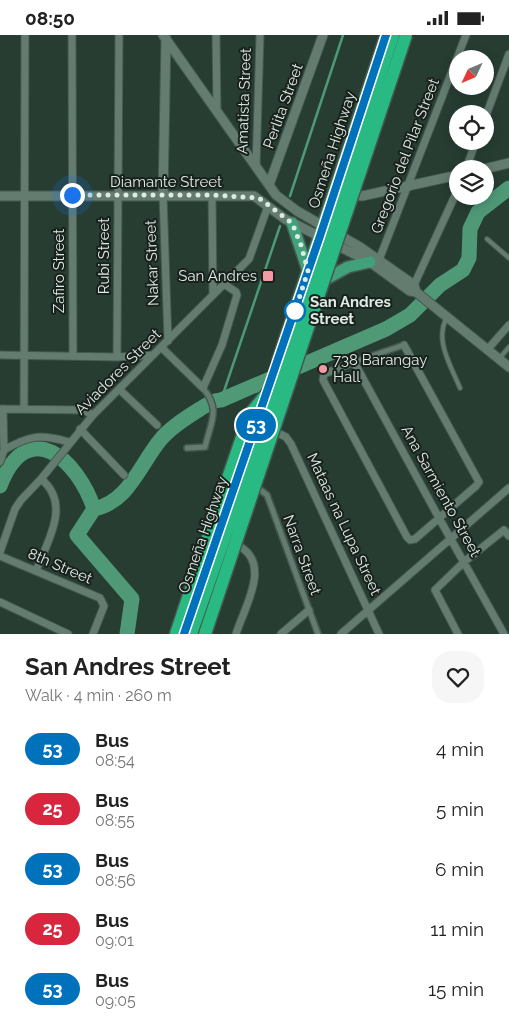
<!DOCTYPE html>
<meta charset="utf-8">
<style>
body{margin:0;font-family:Raleway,sans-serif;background:#f6f6f6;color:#222;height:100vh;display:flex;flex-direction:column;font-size:19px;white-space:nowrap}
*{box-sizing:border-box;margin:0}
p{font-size:16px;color:#767676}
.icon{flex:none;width:28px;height:28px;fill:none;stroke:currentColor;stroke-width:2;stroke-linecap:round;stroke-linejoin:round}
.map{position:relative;height:599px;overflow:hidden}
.drawer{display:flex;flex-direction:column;background:#fff;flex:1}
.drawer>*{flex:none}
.badge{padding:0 10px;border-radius:16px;font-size:18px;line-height:32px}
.needle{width:32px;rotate:226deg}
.controls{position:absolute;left:449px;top:15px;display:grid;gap:10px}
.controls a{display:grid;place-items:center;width:45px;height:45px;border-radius:50%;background:#fff;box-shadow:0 2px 12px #0003;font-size:25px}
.you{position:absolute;width:25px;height:25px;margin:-12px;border:4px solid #fff;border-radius:50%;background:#1a73e8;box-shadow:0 0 0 8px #1a73e833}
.map>.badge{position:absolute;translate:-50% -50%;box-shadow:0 0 0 2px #fff}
.round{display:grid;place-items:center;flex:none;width:52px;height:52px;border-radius:20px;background:#f6f6f6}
.overview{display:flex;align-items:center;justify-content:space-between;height:85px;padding:0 25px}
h1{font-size:24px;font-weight:700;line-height:38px}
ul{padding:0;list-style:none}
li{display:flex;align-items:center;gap:15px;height:60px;padding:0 25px}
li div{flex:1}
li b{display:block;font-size:19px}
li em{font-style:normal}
li .badge{min-width:55px;font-weight:700;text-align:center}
.status{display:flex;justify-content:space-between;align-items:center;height:35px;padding:0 25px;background:#fff;direction:ltr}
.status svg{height:14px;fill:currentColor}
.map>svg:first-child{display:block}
</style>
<div class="status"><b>08:50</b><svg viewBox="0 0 49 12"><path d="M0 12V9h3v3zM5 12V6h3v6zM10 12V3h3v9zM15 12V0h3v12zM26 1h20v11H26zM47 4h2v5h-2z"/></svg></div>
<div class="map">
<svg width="509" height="599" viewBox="0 0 509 599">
<rect width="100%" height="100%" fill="#273d32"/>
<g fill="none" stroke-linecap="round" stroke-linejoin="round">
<path stroke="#4f9977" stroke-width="2.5" d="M290,161L343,0
M221,365L280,191"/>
<path stroke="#4f9977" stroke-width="15" d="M0,451C28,379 78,425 94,474
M94,474C129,467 140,429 161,404C171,392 187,382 200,374C207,370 213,365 221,365L386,294L410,280L440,250L463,235L469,223L470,194L478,177L509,153
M94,474L77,500L132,564L127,599"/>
<path stroke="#42574d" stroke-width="11" stroke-dasharray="11 5.5" stroke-linecap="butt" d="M268,355L278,325"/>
<g stroke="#44584f" stroke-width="6">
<path id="service" d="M487,204L509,223
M447,282C434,305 451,331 460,353
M499,324L509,312"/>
</g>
<g stroke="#44584f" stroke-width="8">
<path id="pedestrian" d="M354,327L404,310
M187,413L205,412C211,386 221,375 203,353
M258,453L267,460L318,599"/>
</g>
<g stroke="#44584f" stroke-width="9">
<path id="minor" d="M72,0L73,321
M216,0L217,76
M485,83L509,19
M256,133L260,0
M466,134L476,106
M163,160L168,306
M212,160L213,260
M379,225L466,0
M414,250L458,154
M404,310L479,447L476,451L415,504L410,505L407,502L323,345L324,339L354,327L439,483L504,599
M161,312L203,353L222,310L237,260L236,257L224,249
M487,315L509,290
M0,320L117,322L153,320
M117,322L119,0
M119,354L157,390
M0,374L83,375L93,380
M3,374L4,415
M24,374L25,0
M80,394L124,440
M276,397L286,402L291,409L379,599
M0,427L4,415C30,400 40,399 69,407
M0,517L15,474L21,465L41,444L93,380L249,224L268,171
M0,521L100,563L104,571L93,599
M36,536C47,507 72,469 41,444
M0,567L68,599
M236,599C244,573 272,529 239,511
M281,599L309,575
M341,599L509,453
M458,599L435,555L464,527L504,495L509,501"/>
</g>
<g stroke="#44584f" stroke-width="11">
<path id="tertiary" d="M163,0L276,160L297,176L360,212L414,250L416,257
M484,134L509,128
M269,150L323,0
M163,160L166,3
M356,160L362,161L458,140
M0,161H254L285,184L370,227L410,256L416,257L509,332"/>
</g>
<g stroke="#44584f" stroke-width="14">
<path id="primary" d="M292,188L308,236
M328,243L348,232L370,227
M278,325L386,0
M240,441L266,361"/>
</g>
<g stroke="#44584f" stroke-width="15">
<path id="motorway" d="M176,599L224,455"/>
</g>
<use href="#service" stroke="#647c70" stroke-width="4"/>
<use href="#pedestrian" stroke="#647c70" stroke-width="5"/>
<use href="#minor" stroke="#647c70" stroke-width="7"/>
<use href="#tertiary" stroke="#647c70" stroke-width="9"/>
<use href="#primary" stroke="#41a17b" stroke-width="11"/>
<use href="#motorway" stroke="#29b982" stroke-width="12"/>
<g stroke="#44584f" stroke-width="15" stroke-linecap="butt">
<path id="motorway-bridge" d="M224,455L250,379L275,349
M191,599L280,343L393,0
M205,599L406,0"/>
</g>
<use href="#motorway-bridge" stroke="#29b982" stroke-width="12"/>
</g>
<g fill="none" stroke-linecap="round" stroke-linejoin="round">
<g stroke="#fff" stroke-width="11">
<path id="line" d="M184,599L320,201L386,0"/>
</g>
<use href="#line" stroke="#0072bc" stroke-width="8"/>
<path stroke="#deebe4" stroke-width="5" stroke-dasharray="0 9" d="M72,160H212L259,163L292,188L301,210L308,236L295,276"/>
</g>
<g fill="#f49aa5" stroke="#18211c" stroke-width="2">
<rect x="262" y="235" width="12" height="12" rx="2.5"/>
<circle cx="323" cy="334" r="5"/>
</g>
<circle fill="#fff" stroke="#0072bc" stroke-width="2.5" cx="295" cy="276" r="10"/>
<g text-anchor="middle" stroke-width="4" stroke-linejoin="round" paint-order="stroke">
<g font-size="15" fill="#deebe4" stroke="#18211c">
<text transform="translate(244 66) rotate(-88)" y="5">Amatista Street</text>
<text transform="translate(283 71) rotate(-70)" y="5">Perlita Street</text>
<text transform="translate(332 115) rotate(-72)" y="5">Osmeña Highway</text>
<text transform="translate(405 121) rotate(-69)" y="5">Gregorio del Pilar Street</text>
<text x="166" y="152">Diamante Street</text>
<text transform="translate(104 221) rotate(-90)" y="5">Rubi Street</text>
<text transform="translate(152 228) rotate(-92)" y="5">Nakar Street</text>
<text transform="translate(59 236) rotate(-90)" y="5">Zafiro Street</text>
<text transform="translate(118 337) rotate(-45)" y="5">Aviadores Street</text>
<text transform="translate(441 456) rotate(61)" y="5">Ana Sarmiento Street</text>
<text transform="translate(344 489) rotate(65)" y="5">Mataas na Lupa Street</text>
<text transform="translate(203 500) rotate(-71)" y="5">Osmeña Highway</text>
<text transform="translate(302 520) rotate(70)" y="5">Narra Street</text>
<text transform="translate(60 531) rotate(23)" y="5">8th Street</text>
</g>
<g font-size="15" fill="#deebe4" stroke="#18211c" text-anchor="end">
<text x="257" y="246">San Andres</text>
<text x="333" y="330" text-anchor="start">738 Barangay<tspan x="333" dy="17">Hall</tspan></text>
</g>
<g font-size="15" font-weight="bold" fill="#deebe4" stroke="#18211c" text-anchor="start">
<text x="310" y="272">San Andres<tspan x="310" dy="17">Street</tspan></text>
</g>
</g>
</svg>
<div class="controls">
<a><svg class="needle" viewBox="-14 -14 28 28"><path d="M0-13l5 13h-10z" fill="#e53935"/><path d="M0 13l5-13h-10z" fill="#767676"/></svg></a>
<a><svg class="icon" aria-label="locate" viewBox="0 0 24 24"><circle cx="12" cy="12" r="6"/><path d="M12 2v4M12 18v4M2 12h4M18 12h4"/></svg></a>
<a><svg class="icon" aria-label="layers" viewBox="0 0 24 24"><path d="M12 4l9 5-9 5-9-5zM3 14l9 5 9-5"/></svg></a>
</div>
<div class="you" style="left:72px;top:160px"></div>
<b class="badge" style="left:256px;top:390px;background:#0072bc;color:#fff">53</b>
</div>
<section class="drawer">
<div class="overview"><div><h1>San Andres Street</h1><p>Walk · 4 min · 260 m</p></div><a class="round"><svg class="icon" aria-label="heart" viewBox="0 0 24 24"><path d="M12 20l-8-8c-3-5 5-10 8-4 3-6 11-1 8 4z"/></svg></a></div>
<ul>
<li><span class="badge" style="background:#0072bc;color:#fff">53</span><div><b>Bus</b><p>08:54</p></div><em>4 min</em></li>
<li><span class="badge" style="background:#d7263d;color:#fff">25</span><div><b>Bus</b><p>08:55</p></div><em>5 min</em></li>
<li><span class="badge" style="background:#0072bc;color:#fff">53</span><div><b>Bus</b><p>08:56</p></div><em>6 min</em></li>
<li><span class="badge" style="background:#d7263d;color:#fff">25</span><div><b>Bus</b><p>09:01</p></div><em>11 min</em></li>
<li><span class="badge" style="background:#0072bc;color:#fff">53</span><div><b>Bus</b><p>09:05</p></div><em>15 min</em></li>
</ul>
</section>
